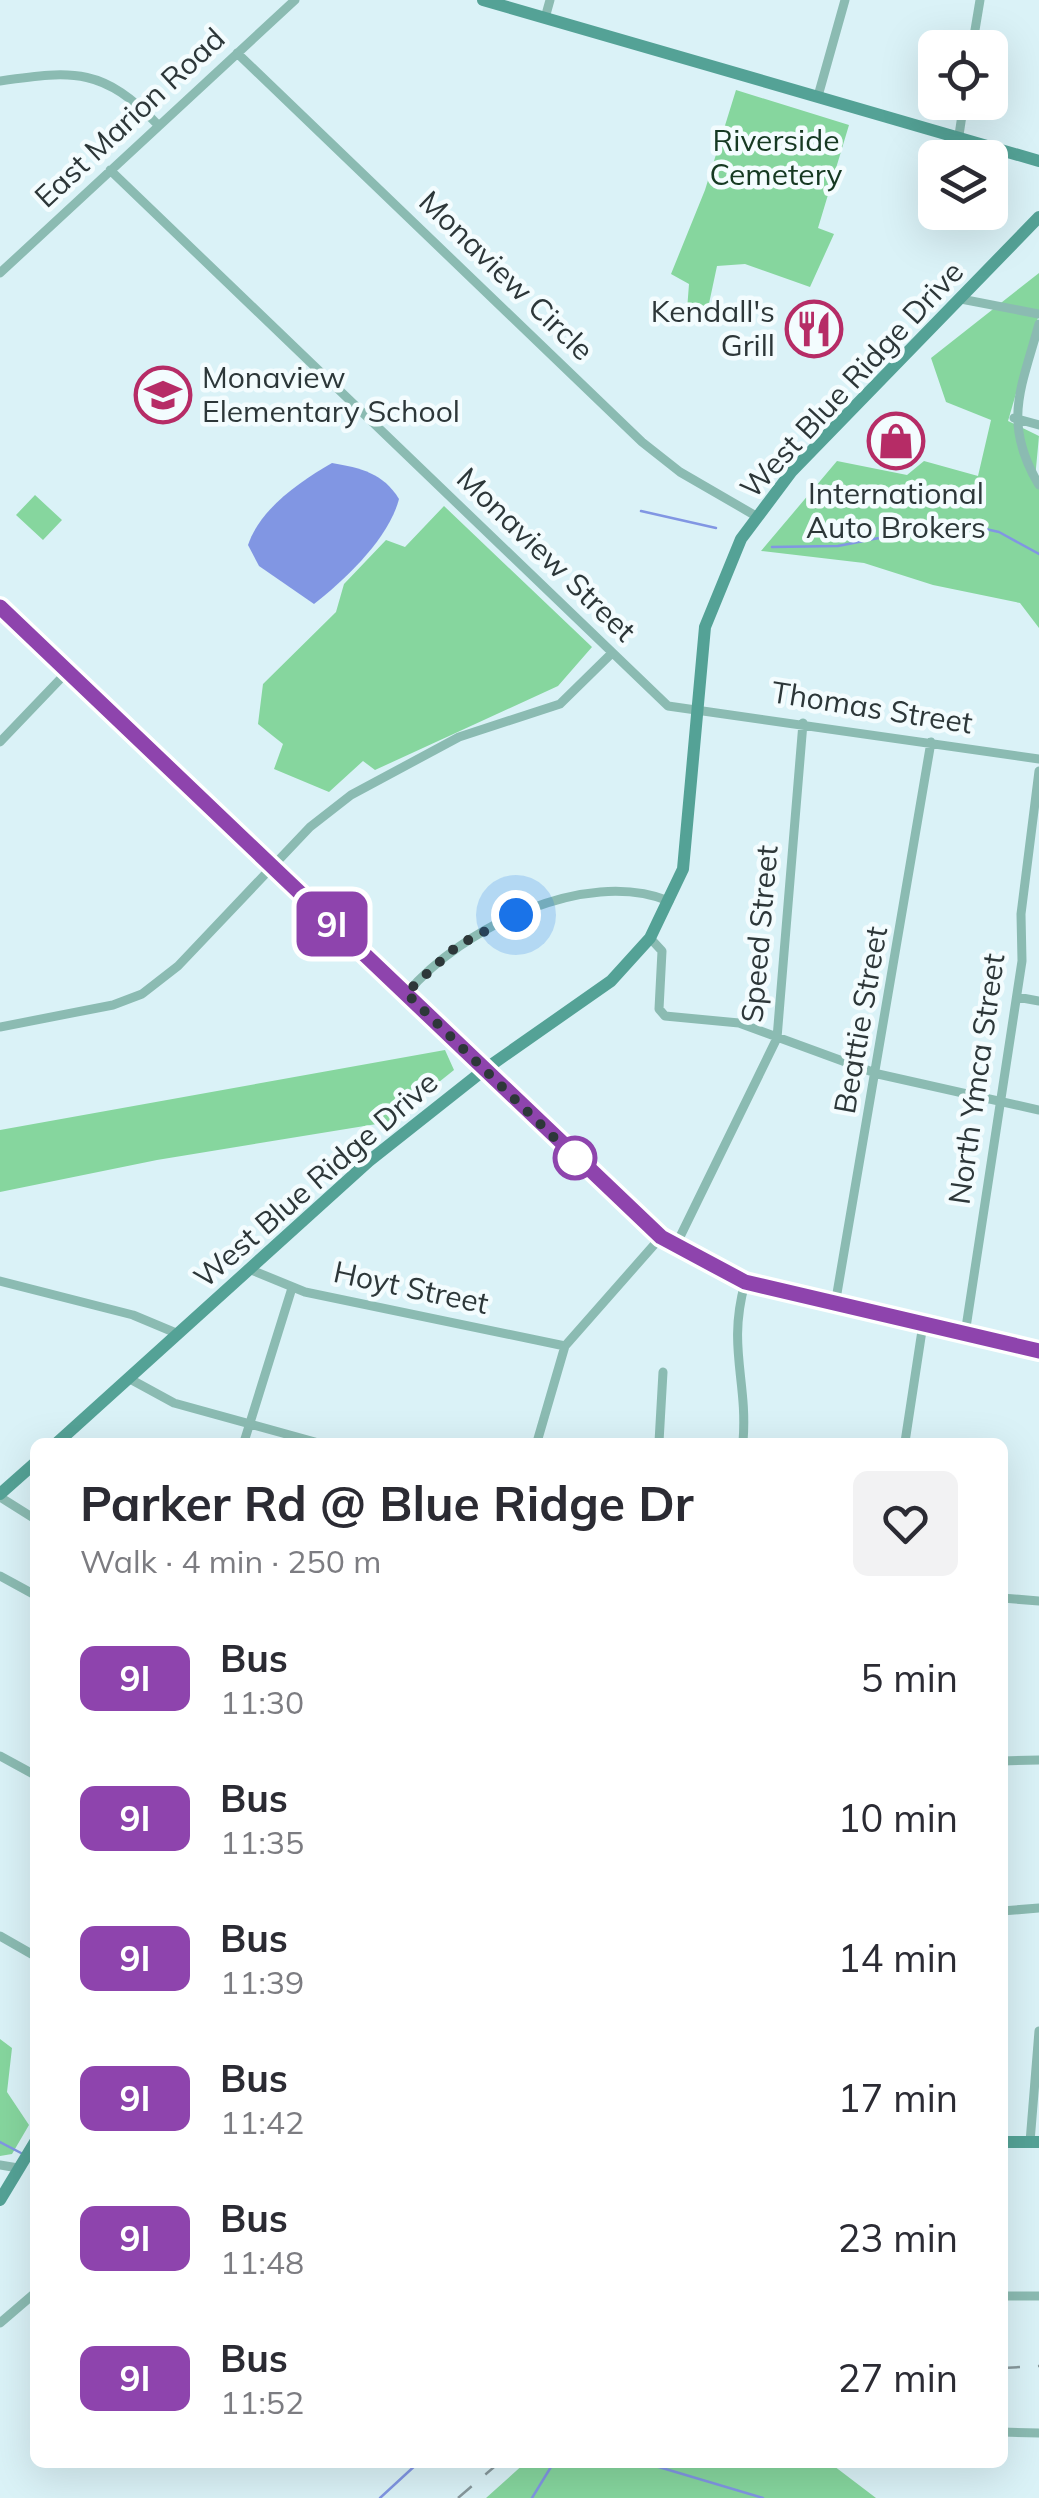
<!DOCTYPE html>
<meta charset="utf-8">
<style>
body{margin:0;font-family:Mulish,sans-serif;background:#f2f2f3;color:#2b2b33;height:100vh;display:flex;flex-direction:column;font-size:38px;white-space:nowrap}
*{box-sizing:border-box;margin:0}
p{font-size:32px;color:#7c7c81}
.icon{flex:none;width:55px;height:55px;fill:none;stroke:currentColor;stroke-width:2;stroke-linecap:round;stroke-linejoin:round}
.map{position:relative;flex:1;overflow:hidden}
.panel{position:absolute;left:30px;top:1438px;width:978px;height:1030px;display:flex;flex-direction:column;background:#fff;border-radius:15px;box-shadow:0 10px 40px #0002}
.panel>*{flex:none}
.badge{padding:0 20px;border-radius:15px;font-size:35px;line-height:65px}
.controls{position:absolute;left:918px;top:30px;display:grid;gap:20px}
.controls a{display:grid;place-items:center;width:90px;height:90px;border-radius:15px;background:#fff;box-shadow:0 10px 40px #0002;font-size:50px}
.you{position:absolute;width:50px;height:50px;margin:-25px;border:8px solid #fff;border-radius:50%;background:#1a73e8;box-shadow:0 0 0 15px #1a73e833}
.map>.badge{position:absolute;translate:-50% -50%;box-shadow:0 0 0 5px #fff}
.round{display:grid;place-items:center;flex:none;width:105px;height:105px;border-radius:15px;background:#f2f2f3}
.summary{display:flex;align-items:center;justify-content:space-between;height:170px;padding:0 50px}
h1{font-size:48px;font-weight:700;line-height:75px}
ul{padding:0;list-style:none}
li{display:flex;align-items:center;gap:30px;height:140px;padding:0 50px}
li div{flex:1}
li b{display:block;font-size:38px}
li em{font-style:normal}
li .badge{min-width:110px;font-weight:700;text-align:center}
.map>svg:first-child{display:block}
</style>
<div class="map">
<svg width="1039" height="2498" viewBox="0 0 1039 2498">
<rect width="100%" height="100%" fill="#daf2f7"/>
<path fill="#86d69e" d="M736,90L849,125L818,228L834,234L810,287L745,264L717,266L707,313L687,310L689,284L671,274L705,190Z
M1039,273V314L1008,421L1039,436L1035,479L1039,481V628L1020,603L933,585L864,563L761,551L837,461L907,475L924,461L978,476L991,420L946,402L931,358Z
M35,495L62,520L43,540L16,515Z
M444,506L592,647L558,686L375,770L363,761L329,792L274,769L283,744L258,724L263,684L336,612L344,584L386,540L405,547Z
M445,1050L454,1070L389,1122L157,1160L0,1192V1130Z
M0,2039L12,2048L7,2092L29,2125L12,2154L0,2156Z
M526,2462L830,2463L876,2498H486Z"/>
<path fill="#8196e3" d="M332,463C361,468 383,473 399,499C389,538 346,579 314,604L259,566L248,545C260,509 299,482 332,463Z"/>
<g fill="none" stroke-linecap="round" stroke-linejoin="round">
<path stroke="#8196e3" stroke-width="2.5" d="M641,511L716,528
M772,547L838,546L935,527L981,528L999,532L1039,554
M0,2142L21,2153
M642,2462L763,2498
M380,2498L419,2462
M532,2498L554,2462"/>
<path stroke="#8bbbb2" stroke-width="9" d="M545,18L550,0
M972,48L980,0
M237,53L642,442L680,472L756,516
M0,81C75,70 104,68 158,125
M818,96L845,0
M959,135L964,102
M110,170L668,706L1039,759
M0,273L295,0
M961,299L1039,314
M1039,324C1021,389 1002,423 1039,485
M1014,418L1039,425
M0,742L67,672
M650,938L662,951L659,1009L665,1016L739,1023L878,1074L1039,1110
M407,993C462,928 585,867 669,901
M1017,997L1039,1001
M0,1027L113,1005L142,994L178,966L310,827L351,795L459,737L560,704L612,653
M675,1247L777,1038L803,723
M249,1269L305,1292L565,1346
M0,1281L133,1315L176,1333
M835,1305L931,742
M965,1334L1022,961L1021,914L1039,771
M130,1379L174,1403L315,1442
M244,1442L292,1288
M537,1442L565,1346L661,1237
M659,1442L663,1372
M743,1442C748,1380 727,1348 745,1283
M905,1442L923,1324
M0,1497L35,1519
M0,1576L35,1595
M1002,1598L1039,1601
M0,1756L35,1775
M1002,1761L1039,1760
M1002,1911L1039,1908
M0,1936L35,1956
M1030,2142L1039,2031
M0,2165L18,2168
M1002,2296H1039
M0,2323L35,2293
M1002,2432L1039,2433"/>
<path stroke="#54a296" stroke-width="12" d="M483,0L1039,161
M0,607L661,1237L745,1283L1039,1351
M58,1442L369,1161L484,1070L611,981L650,938L683,869L705,627L741,539L792,471L1039,217
M0,1494L35,1463
M1002,2142H1039
M0,2200L35,2142"/>
<path stroke="#87989c" stroke-width="2.5" stroke-dasharray="18 18" stroke-linecap="butt" d="M1002,2368L1039,2366
M458,2498L500,2462"/>
</g>
<g fill="none" stroke-linecap="round" stroke-linejoin="round">
<g stroke="#fff" stroke-width="22">
<path id="line" d="M0,607L661,1237L745,1282L1039,1351"/>
</g>
<use href="#line" stroke="#8e44ad" stroke-width="15"/>
<path stroke="#2d3739" stroke-width="10" stroke-dasharray="0 18" d="M516,915L457,946L406,993L575,1158"/>
</g>
<defs>
<g id="restaurant-ring" transform="scale(2.875)"><circle r="9.5" fill="#f3fcfe" stroke="#b62c66" stroke-width="1.5"/><path d="M-5-6h1v4h1v-4h1v4h1v-4h1v5L-1.5 .5V6h-2V.5L-5-1ZM5-6V6H3V1.5H1.5Q1.5-4 5-6Z" fill="#b62c66"/></g>
<g id="school-ring" transform="scale(2.875)"><circle r="9.5" fill="#f3fcfe" stroke="#b62c66" stroke-width="1.5"/><path d="M0-5L7-2L0 1L-7-2ZM-4 1L0 2.5L4 1V4Q0 6-4 4Z" fill="#b62c66"/></g>
<g id="shop-ring" transform="scale(2.875)"><circle r="9.5" fill="#f3fcfe" stroke="#b62c66" stroke-width="1.5"/><path d="M-5-2.5h2.3a2.7 3.5 0 0 1 5.4 0H5L5.5 6h-11ZM-1.5-2.5h3a1.5 2.3 0 0 0-3 0Z" fill="#b62c66"/></g>
</defs>
<g fill-rule="evenodd">
<use href="#restaurant-ring" x="814" y="329"/>
<use href="#school-ring" x="163" y="395"/>
<use href="#shop-ring" x="896" y="441"/>
</g>
<circle fill="#fff" stroke="#8e44ad" stroke-width="5" cx="575" cy="1158" r="20"/>
<g text-anchor="middle" stroke-width="9" stroke-linejoin="round" paint-order="stroke">
<g font-size="30" fill="#2d3739" stroke="#f3fcfe">
<text transform="translate(130 118) rotate(-43)" y="10">East Marion Road</text>
<text transform="translate(506 276) rotate(44)" y="10">Monaview Circle</text>
<text transform="translate(852 380) rotate(-47)" y="10">West Blue Ridge Drive</text>
<text transform="translate(546 555) rotate(44)" y="10">Monaview Street</text>
<text transform="translate(872 708) rotate(9)" y="10">Thomas Street</text>
<text transform="translate(760 934) rotate(-85)" y="10">Speed Street</text>
<text transform="translate(861 1020) rotate(-80)" y="10">Beattie Street</text>
<text transform="translate(977 1079) rotate(-82)" y="10">North Ymca Street</text>
<text transform="translate(316 1180) rotate(-41)" y="10">West Blue Ridge Drive</text>
<text transform="translate(411 1288) rotate(12)" y="10">Hoyt Street</text>
</g>
<g font-size="30" fill="#163922" stroke="#f3fcfe">
<text x="776" y="151">Riverside<tspan x="776" dy="34">Cemetery</tspan></text>
</g>
<g font-size="30" fill="#2d3739" stroke="#f3fcfe" text-anchor="end">
<text x="775" y="322">Kendall's<tspan x="775" dy="34">Grill</tspan></text>
<text x="202" y="388" text-anchor="start">Monaview<tspan x="202" dy="34">Elementary School</tspan></text>
<text x="896" y="504" text-anchor="middle">International<tspan x="896" dy="34">Auto Brokers</tspan></text>
</g>
</g>
</svg>
<div class="controls">
<a><svg class="icon" aria-label="locate" viewBox="0 0 24 24"><circle cx="12" cy="12" r="6"/><path d="M12 2v4M12 18v4M2 12h4M18 12h4"/></svg></a>
<a><svg class="icon" aria-label="layers" viewBox="0 0 24 24"><path d="M12 4l9 5-9 5-9-5zM3 14l9 5 9-5"/></svg></a>
</div>
<div class="you" style="left:516px;top:915px"></div>
<b class="badge" style="left:332px;top:924px;background:#8e44ad;color:#fff">9I</b>
<section class="panel">
<div class="summary"><div><h1>Parker Rd @ Blue Ridge Dr</h1><p>Walk · 4 min · 250 m</p></div><a class="round"><svg class="icon" aria-label="heart" viewBox="0 0 24 24"><path d="M12 20l-8-8c-3-5 5-10 8-4 3-6 11-1 8 4z"/></svg></a></div>
<ul>
<li><span class="badge" style="background:#8e44ad;color:#fff">9I</span><div><b>Bus</b><p>11:30</p></div><em>5 min</em></li>
<li><span class="badge" style="background:#8e44ad;color:#fff">9I</span><div><b>Bus</b><p>11:35</p></div><em>10 min</em></li>
<li><span class="badge" style="background:#8e44ad;color:#fff">9I</span><div><b>Bus</b><p>11:39</p></div><em>14 min</em></li>
<li><span class="badge" style="background:#8e44ad;color:#fff">9I</span><div><b>Bus</b><p>11:42</p></div><em>17 min</em></li>
<li><span class="badge" style="background:#8e44ad;color:#fff">9I</span><div><b>Bus</b><p>11:48</p></div><em>23 min</em></li>
<li><span class="badge" style="background:#8e44ad;color:#fff">9I</span><div><b>Bus</b><p>11:52</p></div><em>27 min</em></li>
</ul>
</section>
</div>
